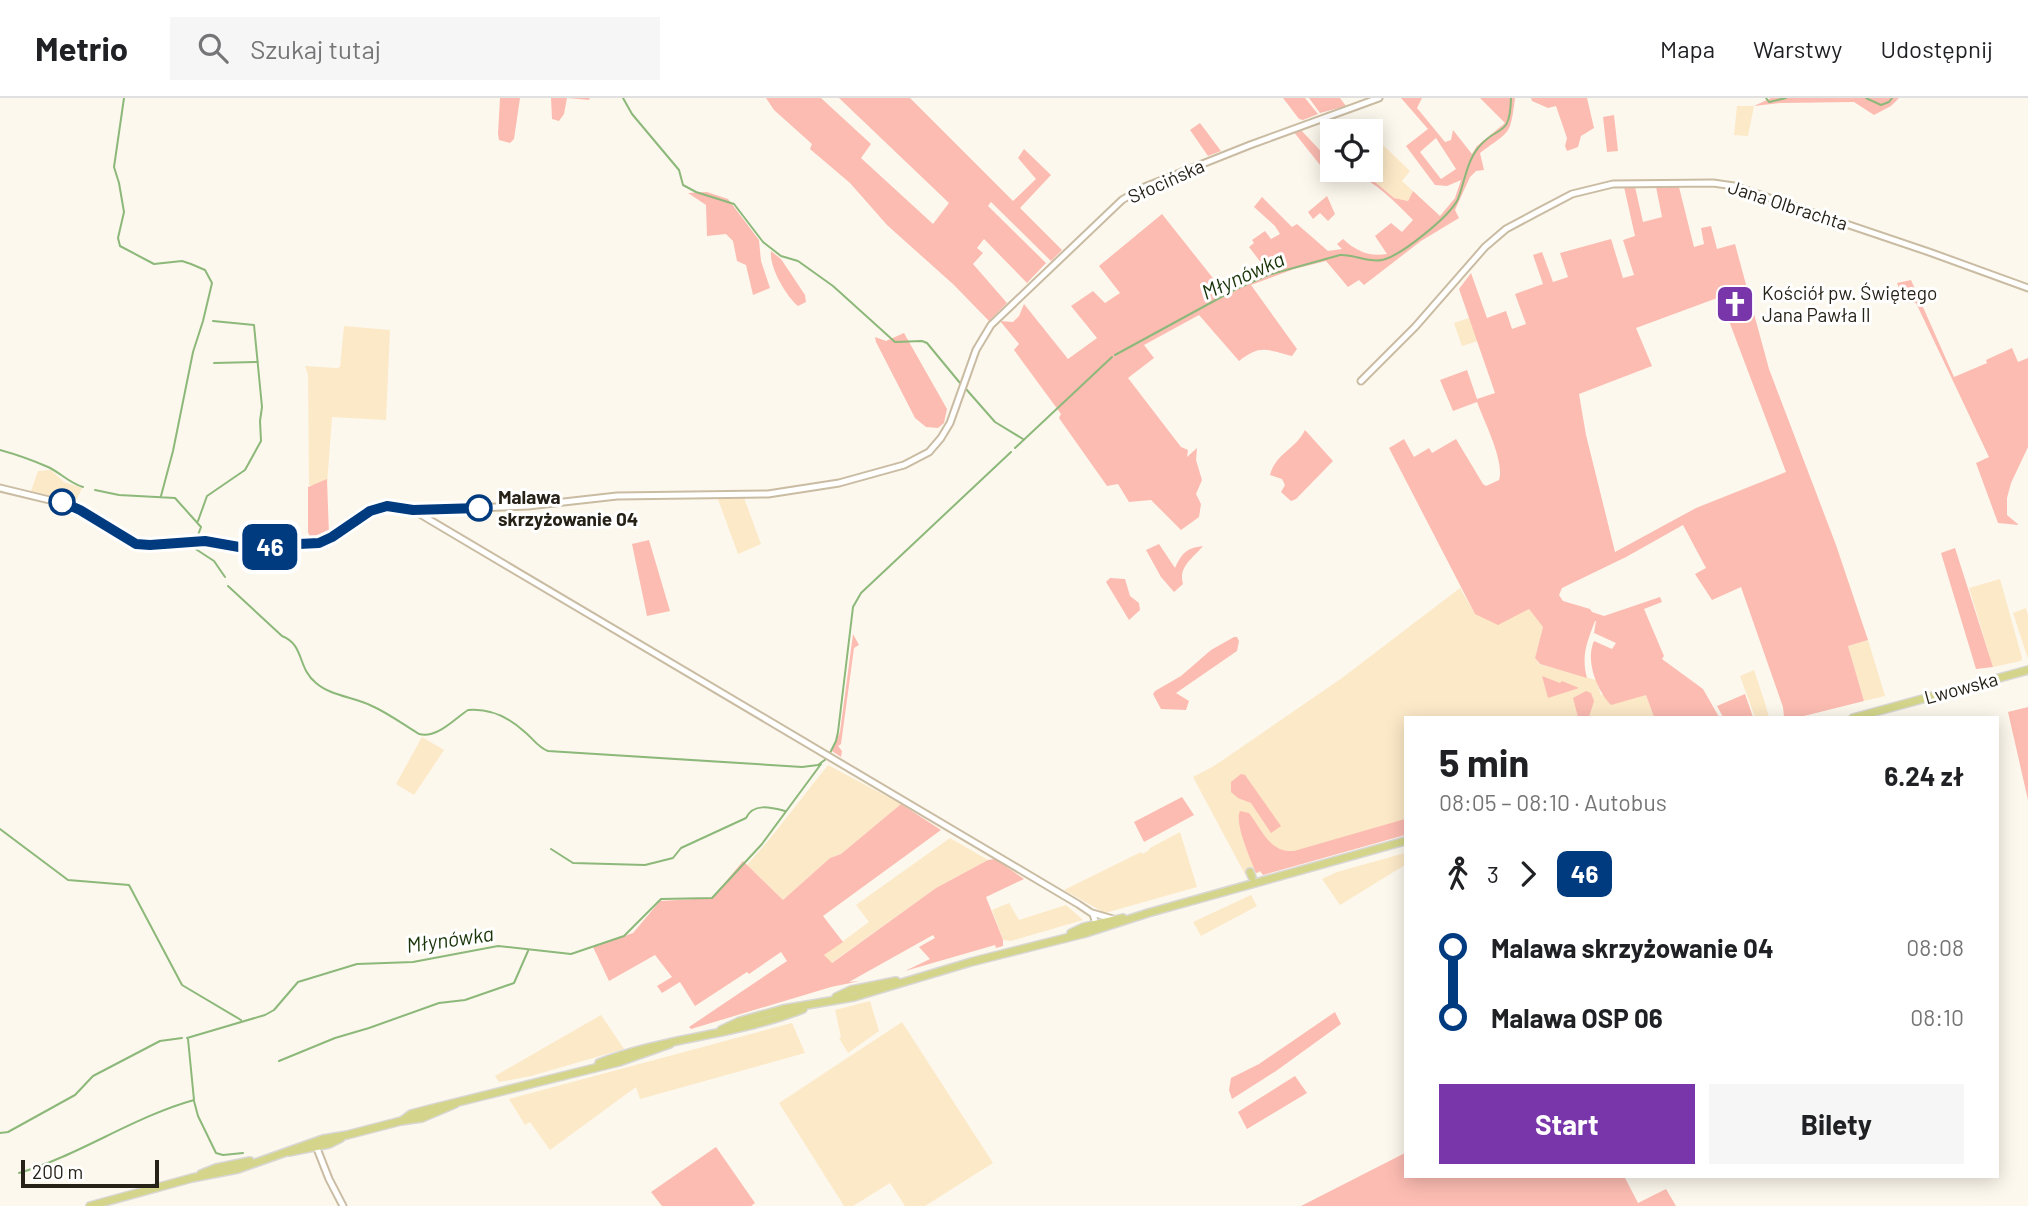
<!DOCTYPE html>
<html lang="pl">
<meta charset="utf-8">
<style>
body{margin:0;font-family:Barlow,sans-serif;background:#f6f6f6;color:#202124;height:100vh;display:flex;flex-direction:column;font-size:26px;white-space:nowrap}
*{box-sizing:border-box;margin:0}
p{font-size:23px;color:#757577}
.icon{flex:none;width:38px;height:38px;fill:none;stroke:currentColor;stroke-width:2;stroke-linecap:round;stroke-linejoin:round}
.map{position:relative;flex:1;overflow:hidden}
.panel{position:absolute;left:1404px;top:618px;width:595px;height:462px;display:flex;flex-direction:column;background:#fff;border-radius:0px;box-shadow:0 4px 18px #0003}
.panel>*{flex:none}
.badge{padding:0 14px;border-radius:10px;font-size:24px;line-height:46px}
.fabs{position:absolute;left:1320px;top:21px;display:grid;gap:14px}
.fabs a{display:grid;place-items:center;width:63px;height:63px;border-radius:0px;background:#fff;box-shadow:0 4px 18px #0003;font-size:35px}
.scale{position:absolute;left:21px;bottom:18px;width:138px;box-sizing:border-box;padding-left:7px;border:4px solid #272218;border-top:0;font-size:19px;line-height:24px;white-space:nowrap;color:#272218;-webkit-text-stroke:5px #fff;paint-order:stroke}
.map>.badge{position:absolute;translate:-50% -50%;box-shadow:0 0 0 4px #fff}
.legs{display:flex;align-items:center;gap:10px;height:77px;padding:0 35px;font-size:23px}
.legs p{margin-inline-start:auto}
.headline{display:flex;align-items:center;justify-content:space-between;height:119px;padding:0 35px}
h1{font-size:38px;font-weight:700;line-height:52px}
.button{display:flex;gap:14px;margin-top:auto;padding:14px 35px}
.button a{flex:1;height:80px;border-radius:0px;background:#7936ab;color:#fff;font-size:28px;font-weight:700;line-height:80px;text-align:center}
.button a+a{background:#f6f6f6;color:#202124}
ul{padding:0 35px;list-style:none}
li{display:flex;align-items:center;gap:24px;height:70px;font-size:26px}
li i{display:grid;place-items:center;width:10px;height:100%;margin:0 9px;background:currentColor}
li i::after{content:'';width:18px;height:18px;margin:-9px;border:5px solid;border-radius:50%;background:#fff}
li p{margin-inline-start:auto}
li:first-child i{background:linear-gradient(#0000 50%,currentColor 0)}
li:last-child i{background:linear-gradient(currentColor 50%,#0000 0)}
header{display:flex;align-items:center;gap:42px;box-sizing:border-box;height:98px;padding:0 35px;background:#fff;border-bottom:2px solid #e0e0e0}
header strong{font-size:33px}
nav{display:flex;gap:38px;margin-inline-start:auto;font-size:24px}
.search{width:490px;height:63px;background:#f6f6f6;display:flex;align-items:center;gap:18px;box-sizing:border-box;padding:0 24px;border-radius:0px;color:#757577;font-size:26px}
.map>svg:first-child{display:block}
</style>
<header>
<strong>Metrio</strong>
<div class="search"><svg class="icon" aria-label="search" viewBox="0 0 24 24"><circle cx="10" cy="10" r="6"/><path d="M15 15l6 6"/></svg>Szukaj tutaj</div>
<nav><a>Mapa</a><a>Warstwy</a><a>Udostępnij</a></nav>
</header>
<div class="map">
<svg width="2028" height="1108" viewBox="0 0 2028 1108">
<rect width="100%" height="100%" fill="#fdf8ed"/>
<path fill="#fce9c8" d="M1737,8H1754L1748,38L1734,37Z
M1382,46L1410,73L1402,83L1413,93L1408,103L1394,100L1361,72H1370V58Z
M1469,220L1478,243L1462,248L1454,225Z
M344,228L390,232L386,322L332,319L327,387H309L308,276L305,268L337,270L340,269Z
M51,372L64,384L82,390L75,406L62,400L31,393L38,373Z
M744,400L761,446L738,456L718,401Z
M2000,481L2022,560L2021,563L1993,569L1969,490Z
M1460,490L1475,516L1529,511L1543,529L1535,560L1539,566L1596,582L1601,597H1646L1654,619L1405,620V736L1246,778L1193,679L1214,668L1342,580Z
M2026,510L2028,517V561L2013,515Z
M1868,542L1885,598L1864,603L1848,548Z
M1754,572L1764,602L1769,619H1755L1740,578Z
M422,639L444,652L414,697L396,686Z
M828,667L901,706L841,756L830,760L783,802L747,767L768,743Z
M1180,734L1197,789L1105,815L1064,792L1141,754L1142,756L1148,753L1150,750Z
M950,740L988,762L936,790L831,865L824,857L869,824L856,807Z
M1405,755V767L1340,807L1322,781L1337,774Z
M1251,797L1257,808L1201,838L1193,824Z
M1009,805L1019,822L1066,807L1083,822L1011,843L1003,842L992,812Z
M870,903L879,933L848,955L839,940L841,939L835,912Z
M601,917L624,951L531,978L499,984L495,978Z
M902,924L993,1065L925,1108H905L890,1085L853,1108H844L779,1005Z
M792,925L805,955L640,1001L636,989L550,1052L530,1024L525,1027L509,1001Z"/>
<path fill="#fcbcb2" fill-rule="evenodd" d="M500,0H520L514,41L510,45L499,42L498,36Z
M551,0H590L589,2L567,0L564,16L559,23L552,21Z
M766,0H821L871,46L861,60L933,126L949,105L839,0H910L1013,103L1036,81L1018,60L1024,51L1051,77L1020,110L1062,152L1051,163L991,104L988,108L1046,165L1027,185L984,141L977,150L983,155L973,166L1007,205L989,223L954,187L887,127L850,85L810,51L812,46L774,12Z
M1283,0H1305L1318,16L1303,22L1299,21Z
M1309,0H1340L1346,8L1320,15Z
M1401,0H1422L1417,10L1445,44L1451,42L1453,32L1472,56L1477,48L1505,25L1480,0H1515C1510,38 1511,32 1480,55L1484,72L1476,73L1470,79L1455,112L1459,120L1421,143L1364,187L1359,182L1348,189L1326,163L1294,171L1251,187L1297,251L1292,258C1267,252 1261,246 1239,263L1199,217L1144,247L1154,260L1128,280L1181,349L1188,352L1187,359L1197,350L1196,362L1202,382L1196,396L1201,406L1199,419L1181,432L1151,402L1129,404L1118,386L1107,388L1059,320L1061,316L1014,252L1019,246L1000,223L1013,224L1019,218L1024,206L1068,261L1097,240L1071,208L1093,193L1105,205L1120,195L1099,168L1162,116L1224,194L1269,175L1249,149L1254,145L1252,142L1265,133L1271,141L1280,136L1275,128L1254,109L1262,99L1292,129L1297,126L1328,153L1342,151L1337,146L1343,141C1356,153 1369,159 1387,156L1375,138L1391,125L1402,134L1413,122C1396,105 1376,84 1353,75L1347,81L1340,75L1332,82L1293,33L1299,30L1332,65V72H1361L1394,100L1408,103L1413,93L1440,118L1455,100L1461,82L1447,88L1435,87L1406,48L1428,31ZM1436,40L1456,71L1441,81L1420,54Z
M1531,0H1587L1594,30L1581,38L1578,49L1567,53L1565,48L1567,40L1556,8L1548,10L1532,3Z
M1771,0H1899L1891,8L1874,17L1854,4L1781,5L1754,8Z
M1614,17L1618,53L1607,54L1603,19Z
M1200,25L1221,53L1208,58L1190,32Z
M1624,89H1635L1643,124L1662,119L1656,89H1679L1694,149L1704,146L1701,130L1711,128L1717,151L1735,146L1769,271L1836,447L1868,542L1848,548L1864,603L1800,619H1784L1783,609L1741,489L1712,502L1695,476L1706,470L1683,427L1626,459L1562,490L1559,497L1563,503L1590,511L1592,514L1604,518L1660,499L1662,504L1644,511L1664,558L1662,561L1703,591L1719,619H1654L1646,597L1611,607C1597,592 1585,563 1594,543L1612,551L1616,545L1594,535L1596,523H1595C1587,544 1581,558 1587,580L1540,566L1535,560L1543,529L1529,511L1498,527L1475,516L1389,350L1404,341L1414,359L1429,350L1432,355L1456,341L1483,386L1486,388L1499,382C1505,364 1484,323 1477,304L1453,313L1440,282L1467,272L1477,301L1495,295L1459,191L1471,175L1487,220L1506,213L1512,231L1526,226L1515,196L1543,186L1533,157L1542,154L1553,184L1568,179L1560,155L1611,141L1623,180L1634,177L1623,142L1635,138ZM1720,199L1786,374L1696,410L1615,454L1586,337L1579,296L1652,268L1636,230Z
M707,94L728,101L759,142L761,163L770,190L753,197L746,167L737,163L733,143L726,136L707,138L706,107L688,95Z
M1327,98L1335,116L1328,123L1320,115L1313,121L1308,114Z
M771,153L781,161L805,197L806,204L798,208C786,198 769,169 771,153Z
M1911,182L1954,279L1987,265L1986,262L2012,250L2018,264L2028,260V349L2011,385L2007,400V417L2019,427L1998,425L1976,365L1989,359L1916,205L1905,204L1897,185Z
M904,235L947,311L944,325L938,330L926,329L915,320L876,244L875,239L886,243Z
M1305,332L1333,363L1296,401L1291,403L1281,394L1285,387L1282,381L1270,377C1276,355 1295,352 1305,332Z
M327,381L329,437L311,442L308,434V389Z
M649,442L670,513L647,518L632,446Z
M1159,446L1175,470C1182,455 1186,450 1203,448C1193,460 1178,469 1183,486L1174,494L1161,479L1146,452Z
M1955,450L1993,569L1976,571L1941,455Z
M1110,480L1125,481L1130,498L1139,505L1140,512L1129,522L1106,484Z
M853,536L859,547L854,550L841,646L838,648L842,653L841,659L832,653L840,634Z
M1234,539H1237L1239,543L1237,553L1176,595L1189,603L1186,612L1161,611L1153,596L1155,593L1181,578L1211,552Z
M1542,578L1560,585L1562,583L1579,590L1548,600Z
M1586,593L1591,595L1594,603L1589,619H1578L1573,600Z
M1745,596L1753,619H1723L1717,608Z
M2028,609V702L2008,614Z
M1241,676L1245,677L1281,728L1271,735L1251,705L1238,700L1231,694V684Z
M1182,699L1194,717L1144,744L1134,724Z
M901,706L941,732L823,818L843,844L824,857L832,865L936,790L988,762L995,761L1024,781L986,799L1003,842V848L996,850L995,847L905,873L930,861L919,849L935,840L933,837L849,884L860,883L831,889L691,931L689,929L787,863L781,854L749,876L747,874L695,908L680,884L662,895L657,888L672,879L655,857L609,883L593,849L633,835L660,803L712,800L743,763L783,802L830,760L841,756Z
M1240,713L1249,715C1262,732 1270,755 1294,753L1405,721V737L1263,777L1260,773L1256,775C1251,762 1234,725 1240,713Z
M1335,914L1341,926L1276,973L1232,1001L1229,992L1231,980L1259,966Z
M1295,978L1307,995L1247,1031L1238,1014Z
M716,1049L755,1105L751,1108H662L651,1094Z
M1405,1055V1078H1624L1638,1105L1666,1091L1676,1108H1301Z"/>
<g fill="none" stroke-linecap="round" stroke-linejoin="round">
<path stroke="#8cb87a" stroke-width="2" d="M124,0L114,69L119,85L124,114L118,140L120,148L154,166L182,163L191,166L205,172L212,185L203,223L193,254L173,353L161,398
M623,0L632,16L679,72L683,87L696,94L734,106L763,144L781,158L798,163L833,188L895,244L922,243L927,245L960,285
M1766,0L1769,4L1786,0
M1866,0L1881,7L1889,4L1892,0
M1115,257L1236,191L1268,177L1340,157C1354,156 1368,165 1382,162C1401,158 1450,118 1458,101C1464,86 1467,63 1478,50C1498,25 1510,42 1511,0
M214,265L258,264
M966,291L995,324L1023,341
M1015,350L1112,259
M0,352C18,357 32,362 48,369C61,375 69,385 83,389
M95,392L119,397L175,400L201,429L198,437H191L190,440
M198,423L207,398L245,372L261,343L260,323L262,309L254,227L213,223
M191,448L214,463L225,479
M228,488L282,538C305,547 297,570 316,585C331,598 354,599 372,608C388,615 404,627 419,636C437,641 454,621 468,612C490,610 510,620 526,635C533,641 539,650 548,653L802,669L818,667L826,661
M830,655L836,643L838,634L853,509L861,495L1011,354
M0,731L68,782L129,787L182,887L241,922
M551,751L573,765L645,767L673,760L681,750L746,720C753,705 770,709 785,713
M187,940L265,917L274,912L298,884L357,866L413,864L498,848L571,856L624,838L661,801L712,800L762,746L821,666
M279,963L335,940L369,930L439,905L465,902L514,885L528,853
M194,1003L198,1018L216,1055L223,1057L243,1055
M0,1035L8,1034L75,997L93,978L160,943L182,940
M19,1075C80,1057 133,1019 194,1002L188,941"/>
<g stroke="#cabca2" stroke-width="9">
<path id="tertiary" d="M1361,283L1415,229L1485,149L1506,131L1534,116L1572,96L1613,86L1713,85L1734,88L1929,154L2028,190
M0,390L66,406L89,417L128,442L145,447L199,443L239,449L313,446L332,439L378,410L393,408L413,412L1078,806L1093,816L1096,826
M413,412L528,408L617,398L768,396L839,385L904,367L929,354L941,340L950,325L976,252L991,227L1122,102L1142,90L1250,47L1379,0
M1092,815L1113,821
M316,1048L329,1081L343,1108"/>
</g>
<g stroke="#d8d7d5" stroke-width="10">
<path id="primary" d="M1853,620L2028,572
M1250,774L1252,779
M1071,835L1084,829L1123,820
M836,899L851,892L896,883
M721,932L740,923L783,911L854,899L971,864L1086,835L1148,815L1405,743
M599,965C665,939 738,937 803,911
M403,1022L411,1016L430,1011L619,964L670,946
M289,1054L329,1046L341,1040
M201,1076L216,1070L250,1063
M90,1108L192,1080L238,1071L323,1041L347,1037L401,1023L422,1020L455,1006"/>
</g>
<use href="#tertiary" stroke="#fff" stroke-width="5"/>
<use href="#primary" stroke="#d4d58b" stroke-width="7"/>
</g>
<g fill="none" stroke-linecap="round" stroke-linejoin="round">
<g stroke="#fff" stroke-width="16">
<path id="line-1" d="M62,404L80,412L136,446L150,447L205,443L239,449L319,445L332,439L370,413L387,408L413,412L479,410"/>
</g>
<use href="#line-1" stroke="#003b80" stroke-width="10"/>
</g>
<defs>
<g id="church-square" transform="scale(2.0125)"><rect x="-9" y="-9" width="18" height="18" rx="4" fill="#7936ab" stroke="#fff"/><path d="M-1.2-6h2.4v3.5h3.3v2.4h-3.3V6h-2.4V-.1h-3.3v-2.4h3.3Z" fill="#fff"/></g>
</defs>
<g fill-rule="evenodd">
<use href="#church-square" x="1735" y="206"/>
</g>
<g fill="#fff" stroke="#003b80" stroke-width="3.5">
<circle cx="62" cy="404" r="12"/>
<circle cx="479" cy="410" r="12"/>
</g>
<g text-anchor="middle" stroke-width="6" stroke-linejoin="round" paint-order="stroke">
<g font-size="19" fill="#272218" stroke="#fff">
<text transform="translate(1166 83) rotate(-24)" y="7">Słocińska</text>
<text transform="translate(1788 107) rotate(18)" y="7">Jana Olbrachta</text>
<text transform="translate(1961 590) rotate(-15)" y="7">Lwowska</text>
</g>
<g font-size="19" fill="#272218" stroke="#fff" text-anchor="start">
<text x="1762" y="202">Kościół pw. Świętego<tspan x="1762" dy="22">Jana Pawła II</tspan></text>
</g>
<g font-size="19" font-weight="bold" fill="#272218" stroke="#fff" text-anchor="start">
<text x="498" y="406">Malawa<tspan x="498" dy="22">skrzyżowanie 04</tspan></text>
</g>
<g font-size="21" font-style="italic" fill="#193509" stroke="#fff">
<text transform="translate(1243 178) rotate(-24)" y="7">Młynówka</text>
<text transform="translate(450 842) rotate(-8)" y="7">Młynówka</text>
</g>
</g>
</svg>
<div class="fabs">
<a><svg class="icon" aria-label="locate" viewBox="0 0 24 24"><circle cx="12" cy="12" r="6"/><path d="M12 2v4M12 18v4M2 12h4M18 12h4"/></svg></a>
</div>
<div class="scale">200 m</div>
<b class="badge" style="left:270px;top:449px;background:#003b80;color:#fff">46</b>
<section class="panel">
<div class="headline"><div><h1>5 min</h1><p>08:05 – 08:10 · Autobus</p></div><b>6.24 zł</b></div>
<div class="legs"><svg class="icon" aria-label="walk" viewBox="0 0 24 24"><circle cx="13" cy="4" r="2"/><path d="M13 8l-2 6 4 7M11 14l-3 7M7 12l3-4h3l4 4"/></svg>3<svg class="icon" aria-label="forward" viewBox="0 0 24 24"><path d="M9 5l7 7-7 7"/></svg><b class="badge" style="background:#003b80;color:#fff">46</b></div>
<ul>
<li><i style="color:#003b80"></i><b>Malawa skrzyżowanie 04</b><p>08:08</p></li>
<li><i style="color:#003b80"></i><b>Malawa OSP 06</b><p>08:10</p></li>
</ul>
<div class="button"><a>Start</a><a>Bilety</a></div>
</section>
</div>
